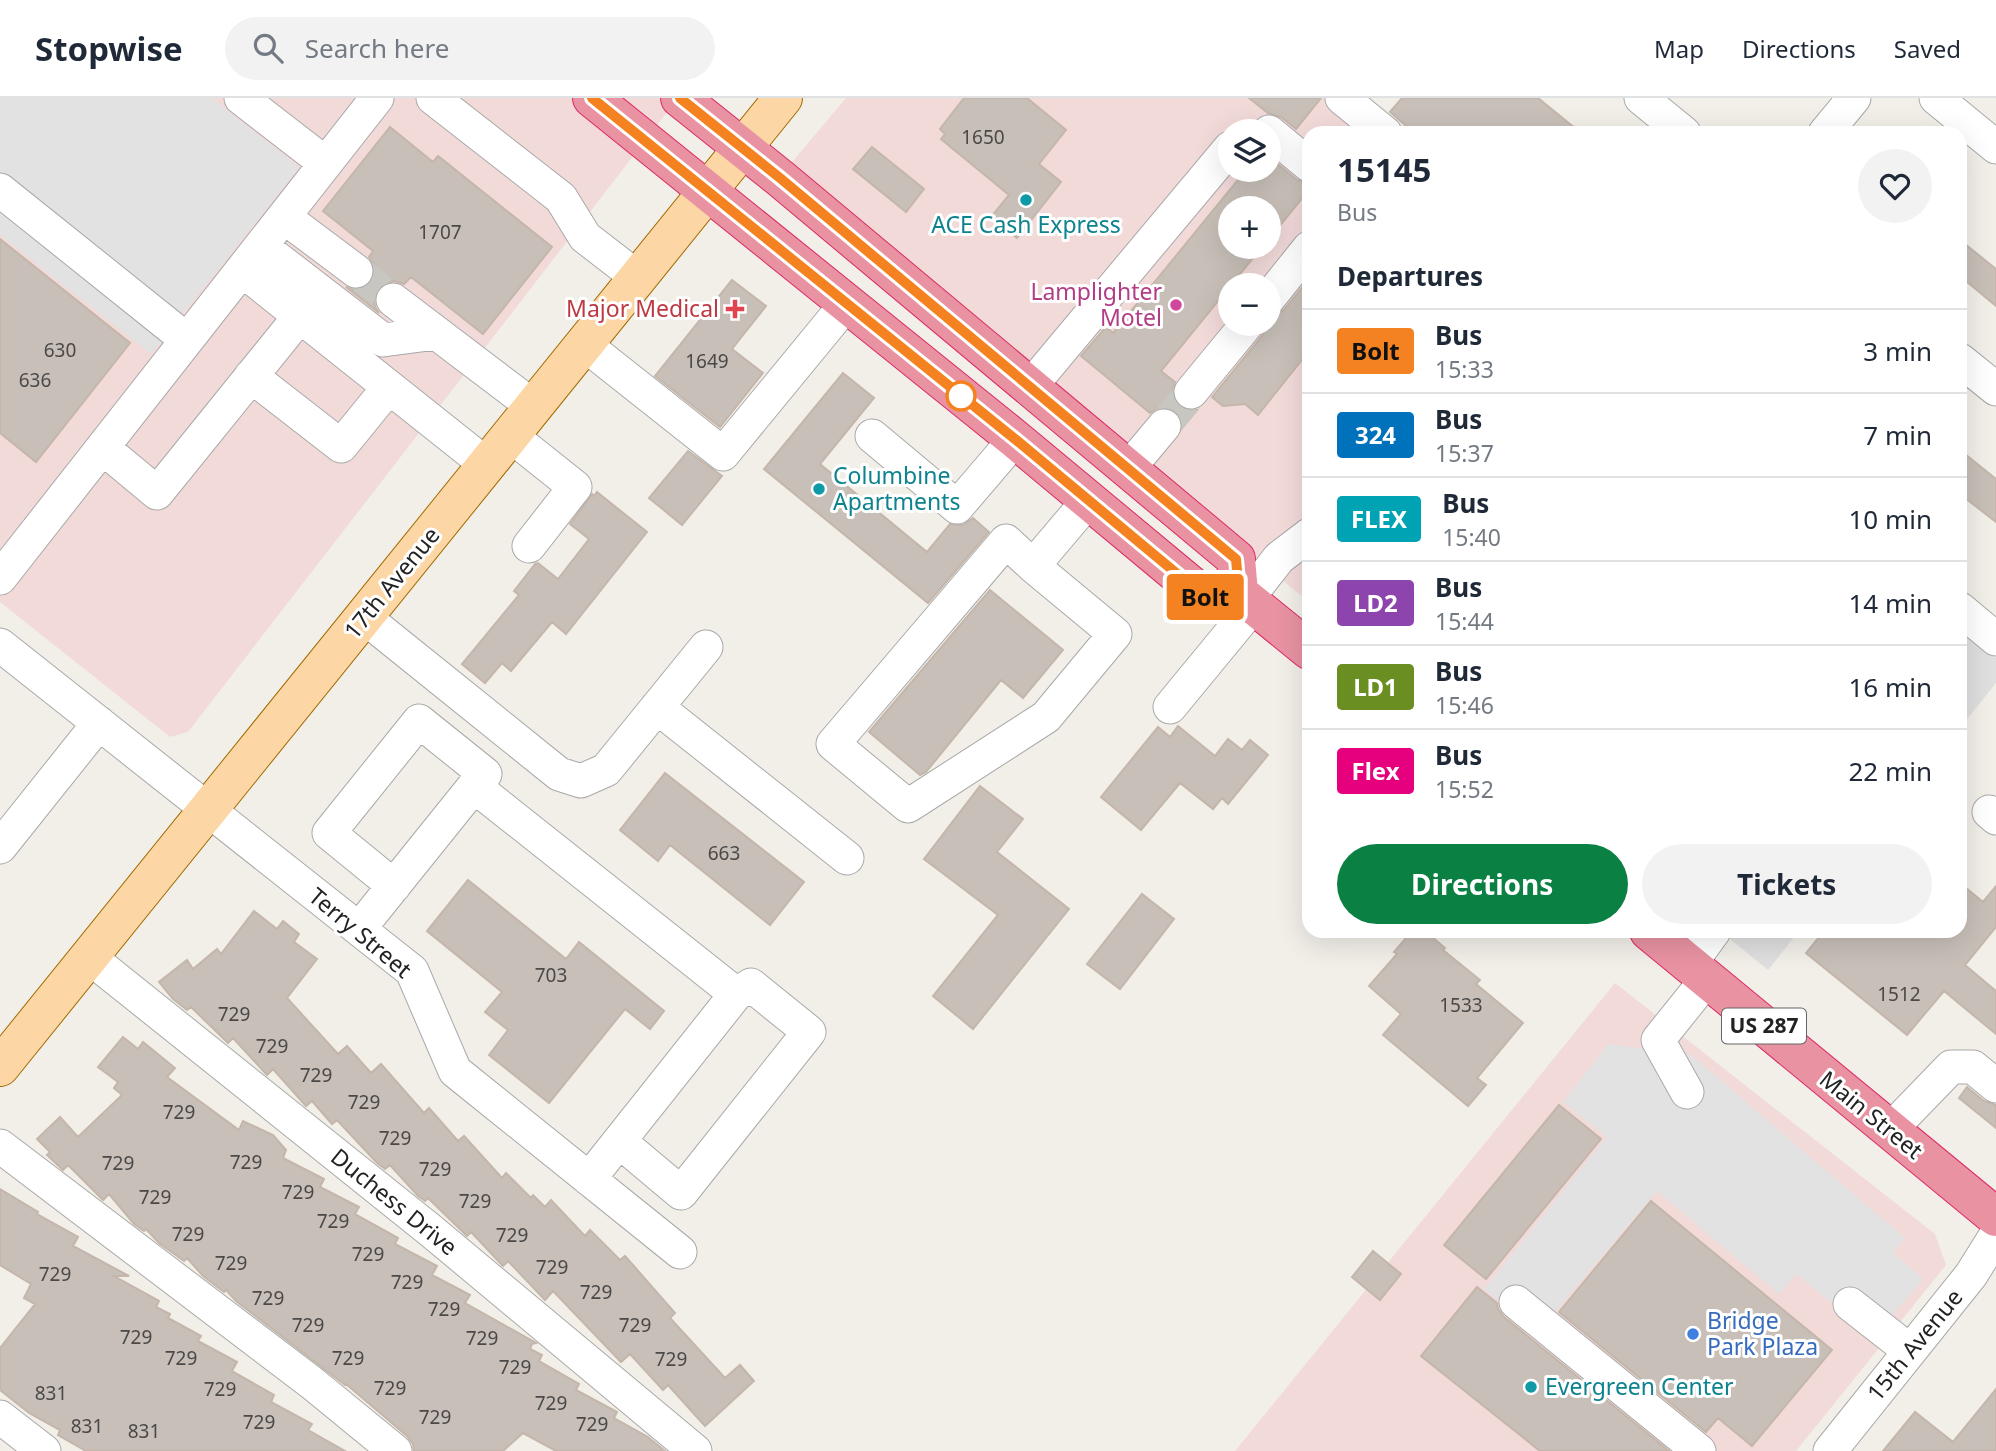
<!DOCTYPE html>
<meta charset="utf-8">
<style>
body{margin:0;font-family:"Noto Sans",sans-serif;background:#f2f2f3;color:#1f2937;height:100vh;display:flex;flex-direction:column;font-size:26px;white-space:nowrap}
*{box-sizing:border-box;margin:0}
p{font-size:23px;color:#747a83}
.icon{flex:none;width:38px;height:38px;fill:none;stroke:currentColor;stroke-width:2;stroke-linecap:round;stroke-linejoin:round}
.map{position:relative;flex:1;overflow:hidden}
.details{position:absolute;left:1302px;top:28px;width:665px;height:812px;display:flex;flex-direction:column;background:#fff;border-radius:21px;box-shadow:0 7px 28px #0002}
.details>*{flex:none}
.badge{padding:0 14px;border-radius:5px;font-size:24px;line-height:46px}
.fabs{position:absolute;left:1218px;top:21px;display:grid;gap:14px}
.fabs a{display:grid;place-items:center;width:63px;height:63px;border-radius:50%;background:#fff;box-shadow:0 7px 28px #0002;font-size:35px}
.map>.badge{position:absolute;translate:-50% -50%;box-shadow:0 0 0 4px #fff}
h2{padding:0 35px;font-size:26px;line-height:63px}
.round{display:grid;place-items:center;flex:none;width:74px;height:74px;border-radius:37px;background:#f2f2f3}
.overview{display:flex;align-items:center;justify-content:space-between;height:119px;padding:0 35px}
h1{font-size:33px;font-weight:700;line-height:52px}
.button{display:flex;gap:14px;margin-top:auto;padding:14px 35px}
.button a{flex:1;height:80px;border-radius:42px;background:#0b8043;color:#fff;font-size:28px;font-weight:700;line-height:80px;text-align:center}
.button a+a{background:#f2f2f3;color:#1f2937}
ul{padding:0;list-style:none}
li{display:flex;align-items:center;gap:21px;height:84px;padding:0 35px;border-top:2px solid #e0e1e3}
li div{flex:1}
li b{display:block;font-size:26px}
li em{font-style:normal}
li .badge{min-width:77px;font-weight:700;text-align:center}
header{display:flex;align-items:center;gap:42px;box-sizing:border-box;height:98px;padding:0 35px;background:#fff;border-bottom:2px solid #e0e1e3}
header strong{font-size:33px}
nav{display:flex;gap:38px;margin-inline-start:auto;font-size:24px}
.search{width:490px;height:63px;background:#f2f2f3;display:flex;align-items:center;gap:18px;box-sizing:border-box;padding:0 24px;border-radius:38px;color:#747a83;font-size:26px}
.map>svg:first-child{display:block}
</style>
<header>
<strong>Stopwise</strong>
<div class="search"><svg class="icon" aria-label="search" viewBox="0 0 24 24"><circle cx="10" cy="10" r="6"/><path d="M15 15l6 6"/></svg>Search here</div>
<nav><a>Map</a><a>Directions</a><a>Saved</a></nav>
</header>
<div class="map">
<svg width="1996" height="1353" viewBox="0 0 1996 1353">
<rect width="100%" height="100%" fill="#f2efe9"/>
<path fill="#e0dfdf" d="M1960,529L1996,560V585L1960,630Z
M1720,833H1799L1768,872Z"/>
<path fill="#f2dad9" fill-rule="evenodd" d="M0,0H678L188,634L170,639L0,504Z
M846,0H1325L1367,35H1309V504L782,76ZM1230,33H1269V72H1230ZM1230,110H1269V149H1230ZM1230,187H1269V226H1230Z
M1615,885L1935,1136L1946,1167L1796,1353H1235Z"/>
<path fill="#e2e2e2" d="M0,0H211L299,69L151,256L0,137Z
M1608,946L1691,957L1905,1140L1893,1155L1923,1181L1873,1240L1797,1176L1779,1196L1657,1093L1537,1235L1484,1191L1607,1039L1563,1004Z"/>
<path fill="#c7bfb8" stroke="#c4b6ab" stroke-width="2" d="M964,0H1027L1066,32L1039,66L1061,84L1017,140L991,119L1009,97L941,41L945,36L940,31Z
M1249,0H1321L1296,31L1281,19L1268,15Z
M1402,0H1538L1581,35H1414L1390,14Z
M390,29L433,64L438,58L552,149L483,236L411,179L404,186L395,183L385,185L378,190L374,200L375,209L379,215L346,189L354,192L363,191L371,185L375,175L374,166L369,159L373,153L323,113Z
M872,49L924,91L906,114L853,71Z
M1269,59L1297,82L1309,86V92L1269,141V110H1230V149H1262L1161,273L1175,284L1172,292L1173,300L1178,308L1187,313L1197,312L1183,329L1182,321L1176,313L1167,309L1158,310L1150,315L1081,258L1106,229L1113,235L1246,72H1269Z
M0,141L130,245L36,364L0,335Z
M1960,142L1996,171V208L1960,178Z
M1309,181V253L1258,317L1245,306L1223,308L1212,299L1262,238L1266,226H1269L1271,219L1284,212Z
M732,182L766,208L732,251L763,275L720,329L655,278Z
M843,275L874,300L820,366L927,454L950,426L963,427L973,420L989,434L928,505L764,371Z
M1960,352L1996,381V424L1960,396Z
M688,353L722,378L682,427L649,400Z
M597,394L647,434L566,536L552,524L511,573L502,565L485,585L462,566L519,497L514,493L535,466L538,465L558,481L589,441L570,426L592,396L594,398Z
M990,492L1063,552L1023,600L1001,582L926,674L920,677L869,634Z
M1178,628L1215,658L1228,641L1242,652L1250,642L1268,657L1228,706L1222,700L1213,711L1180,685L1141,732L1101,699L1158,629L1170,639Z
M665,675L804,784L770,827L670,747L658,763L620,732Z
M980,688L1023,721L997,754L1069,811L973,931L933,898L998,817L924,761Z
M468,782L566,861L579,844L664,913L650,931L625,911L549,1005L489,957L508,932L485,914L502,894L427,833Z
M1960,785L1983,804L1996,788V829L1965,867L1996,893V936L1944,893L1907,937L1806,855L1824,833H1960Z
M1142,796L1174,821L1120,891L1087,866Z
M254,813L277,831L283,823L299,836L294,844L317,861L287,900L338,956L347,948L371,975L381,966L424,1015L429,1010L458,1043L464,1038L502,1080L506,1075L531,1100L533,1097L545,1109L551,1102L585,1138L590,1132L620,1162L625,1158L675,1215L670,1220L725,1280L740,1267L754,1283L705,1328L668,1287L663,1292L630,1256L621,1264L553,1193L545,1202L508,1163L503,1168L471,1134L467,1138L428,1100L425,1103L418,1098L390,1067L385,1071L377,1065L337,1022L332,1026L312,1003L306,1008L273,971L267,977L233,940L228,945L191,909L187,912L173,901L159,884L187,862L193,871L217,851L221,856Z
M1412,833H1425L1445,850L1443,852L1480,882L1476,886L1523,925L1477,980L1486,987L1468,1008L1383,937L1401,916L1369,888L1397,856L1394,854Z
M123,939L138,951L143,944L175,970L167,979L239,1032L243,1023L273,1037L286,1052L283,1060L324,1081L320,1089L359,1109L355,1116L398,1140L395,1146L437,1168L432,1177L470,1197L465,1205L536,1245L532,1246L530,1251L542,1257L539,1263L579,1286L576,1292L617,1314L614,1320L648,1339L665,1353H556L523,1335L503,1353H414L413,1346L407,1338L346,1286L345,1287L236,1203L226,1192L224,1194L203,1178L187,1160L184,1163L159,1145L146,1131L144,1133L134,1126L109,1096L103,1102L68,1067L63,1072L47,1057L50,1054L37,1041L60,1019L78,1039L122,997L114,990L118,984L98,969Z
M1967,989L1984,1003L1996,1007V1030L1959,1000Z
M1559,1007L1601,1041L1486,1181L1444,1147Z
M0,1091L38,1114L37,1116L78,1139L73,1148L129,1178H114L159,1203L156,1209L170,1216L168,1220L201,1238L198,1243L237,1264L232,1273L274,1297L271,1304L312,1326L308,1332L345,1353H86L58,1337L60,1332L29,1315L0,1292V1250L35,1206L24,1200L31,1186L0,1167Z
M1651,1103L1832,1252L1752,1348L1718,1320L1706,1334L1559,1214Z
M1373,1153L1401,1176L1380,1202L1352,1179Z
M1477,1189L1497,1205L1498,1211L1504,1219L1669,1353H1540L1421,1258Z
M1996,1291V1353H1883L1915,1314L1953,1344Z"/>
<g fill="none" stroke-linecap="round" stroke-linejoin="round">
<path stroke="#c8c6c1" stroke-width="33" stroke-dasharray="33 17" stroke-linecap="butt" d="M356,173L393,202
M1164,328L1191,294"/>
<g stroke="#a9a9a9" stroke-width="35">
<path id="minor" d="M241,0L325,65
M433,0L561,100L585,139L638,180
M1342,0L1385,35
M1641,0L1684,35
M1936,0L1996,49
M1269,34L1309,67
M1825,35L1854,0
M0,92L187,242
M284,119L356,173
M261,148L383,242L436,235
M242,172L487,367
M1269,200L1309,150
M393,202L534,309
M584,246L723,356L847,205
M1960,262L1996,291
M251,278L341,348L389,289
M1030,289L1230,50
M1191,294L1247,226
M511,338L575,389L529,448
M872,338L957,409L1015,341
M103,350L157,395L300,218
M1128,371L1164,328
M1033,468L1006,443L833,646L908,708L1046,619L1115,536L1033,468L1088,403
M0,480L377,0
M1247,501L1279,460L1309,437
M1960,511L1996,541
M364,519L559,676L581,683L606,672L706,549
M0,547L412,873L455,973L680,1154
M657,609L847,760
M1170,609L1254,507
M1989,714L1996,720
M0,749L99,625
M394,788L329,735L419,623L485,676L474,688
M359,831L474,688L736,896L589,1081
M89,859L430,1132L695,1353
M1690,866L1714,833
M1687,994L1658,942L1707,881
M1890,1032L1951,969H1973L1996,988
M619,1043L681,1095L809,934L751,887L736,896
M0,1048L312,1285L395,1353
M1516,1204L1699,1353
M1850,1206L1910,1253
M0,1319L44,1353
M1830,1353L1971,1177L1996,1137"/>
</g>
<g stroke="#a06b00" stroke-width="40">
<path id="major" d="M0,969L783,0"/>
</g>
<g stroke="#dc2a67" stroke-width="40">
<path id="highway" d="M592,0L1015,341L1205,499L1239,495L1309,552
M680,0L780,80L1236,461L1239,495
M1649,833L1996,1119"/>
</g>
<use href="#minor" stroke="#fff" stroke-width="33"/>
<use href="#major" stroke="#fcd6a4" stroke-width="38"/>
<use href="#highway" stroke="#e892a2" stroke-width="38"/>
</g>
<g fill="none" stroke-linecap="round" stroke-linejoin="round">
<g stroke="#fff" stroke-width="16">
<path id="line" d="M592,0L1015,341L1205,499L1239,495L1236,461L780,80L680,0"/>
</g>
<use href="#line" stroke="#f58220" stroke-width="10"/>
</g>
<g fill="#0f9aa8" stroke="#fff" stroke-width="2.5">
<circle cx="1026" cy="102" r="7"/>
<circle cx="819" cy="391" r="7"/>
<circle cx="1531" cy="1289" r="7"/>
</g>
<circle fill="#d1479c" stroke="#fff" stroke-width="2.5" cx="1176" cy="207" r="7"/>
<path fill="#e0444e" stroke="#fff" stroke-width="2.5" d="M731.5 200.5h7v7h7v7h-7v7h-7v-7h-7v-7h7z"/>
<circle fill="#fff" stroke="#f58220" stroke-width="3.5" cx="961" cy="298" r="14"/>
<circle fill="#3f7fe0" stroke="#fff" stroke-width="2.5" cx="1693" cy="1236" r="7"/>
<g text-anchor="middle" stroke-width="6" stroke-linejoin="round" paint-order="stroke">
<g font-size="19" fill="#4b4948">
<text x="983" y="46">1650</text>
<text x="440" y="141">1707</text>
<text x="60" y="259">630</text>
<text x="707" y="270">1649</text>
<text x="35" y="289">636</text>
<text x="724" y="762">663</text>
<text x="551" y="884">703</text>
<text x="1899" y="903">1512</text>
<text x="1461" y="914">1533</text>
<text x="234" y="923">729</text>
<text x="272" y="955">729</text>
<text x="316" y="984">729</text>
<text x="364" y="1011">729</text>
<text x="179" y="1021">729</text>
<text x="395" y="1047">729</text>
<text x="246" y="1071">729</text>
<text x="118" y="1072">729</text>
<text x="435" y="1078">729</text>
<text x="298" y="1101">729</text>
<text x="155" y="1106">729</text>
<text x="475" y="1110">729</text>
<text x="333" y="1130">729</text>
<text x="188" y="1143">729</text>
<text x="512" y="1144">729</text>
<text x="368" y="1163">729</text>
<text x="231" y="1172">729</text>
<text x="552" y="1176">729</text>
<text x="55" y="1183">729</text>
<text x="407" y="1191">729</text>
<text x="596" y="1201">729</text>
<text x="268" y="1207">729</text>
<text x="444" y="1218">729</text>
<text x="308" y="1234">729</text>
<text x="635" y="1234">729</text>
<text x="136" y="1246">729</text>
<text x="482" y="1247">729</text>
<text x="181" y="1267">729</text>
<text x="348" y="1267">729</text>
<text x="671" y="1268">729</text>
<text x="515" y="1276">729</text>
<text x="390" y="1297">729</text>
<text x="220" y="1298">729</text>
<text x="51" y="1302">831</text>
<text x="551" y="1312">729</text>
<text x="435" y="1326">729</text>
<text x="259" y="1331">729</text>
<text x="592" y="1333">729</text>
<text x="87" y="1335">831</text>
<text x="144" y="1340">831</text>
</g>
<rect fill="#fff" stroke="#646464" stroke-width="2" x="1722" y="910.5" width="84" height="35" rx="5"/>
<g font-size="21" font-weight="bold" fill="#222">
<text x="1764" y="935">US 287</text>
</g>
<g font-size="23" fill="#0d838f" stroke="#fff" text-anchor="start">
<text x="1026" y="135" text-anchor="middle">ACE Cash Express</text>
<text x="833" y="386">Columbine<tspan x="833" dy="26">Apartments</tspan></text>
<text x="1545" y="1297">Evergreen Center</text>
</g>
<g font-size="23" fill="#b23c85" stroke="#fff" text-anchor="end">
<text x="1162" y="202">Lamplighter<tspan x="1162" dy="26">Motel</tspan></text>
</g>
<g font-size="23" fill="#be3a42" stroke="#fff" text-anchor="end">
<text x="719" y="219">Major Medical</text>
</g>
<g font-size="23" fill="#222" stroke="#fff">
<text transform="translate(392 485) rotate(-51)" y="8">17th Avenue</text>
<text transform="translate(360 835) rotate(40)" y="8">Terry Street</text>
<text transform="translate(1871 1017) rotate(39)" y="8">Main Street</text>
<text transform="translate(394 1104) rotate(39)" y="8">Duchess Drive</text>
<text transform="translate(1915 1247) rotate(-51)" y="8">15th Avenue</text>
</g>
<g font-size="23" fill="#366cbe" stroke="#fff" text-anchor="start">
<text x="1707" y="1231">Bridge<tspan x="1707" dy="26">Park Plaza</tspan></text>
</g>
</g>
</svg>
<div class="fabs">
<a><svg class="icon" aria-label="layers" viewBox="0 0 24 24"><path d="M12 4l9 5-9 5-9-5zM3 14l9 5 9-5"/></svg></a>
<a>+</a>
<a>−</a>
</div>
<b class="badge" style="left:1205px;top:499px;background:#f58220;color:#111">Bolt</b>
<section class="details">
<div class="overview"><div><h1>15145</h1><p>Bus</p></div><a class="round"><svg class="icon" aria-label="heart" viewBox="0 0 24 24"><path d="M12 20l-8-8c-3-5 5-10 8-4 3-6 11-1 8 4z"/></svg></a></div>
<h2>Departures</h2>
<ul>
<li><span class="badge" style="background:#f58220;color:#111">Bolt</span><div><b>Bus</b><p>15:33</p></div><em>3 min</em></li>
<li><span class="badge" style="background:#0072bc;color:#fff">324</span><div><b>Bus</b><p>15:37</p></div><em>7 min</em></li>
<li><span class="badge" style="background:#00a3b4;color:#fff">FLEX</span><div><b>Bus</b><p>15:40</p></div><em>10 min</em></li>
<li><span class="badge" style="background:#8e44ad;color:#fff">LD2</span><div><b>Bus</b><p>15:44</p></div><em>14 min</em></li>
<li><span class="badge" style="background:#6b8e23;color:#fff">LD1</span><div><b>Bus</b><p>15:46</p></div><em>16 min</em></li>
<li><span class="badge" style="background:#e6007e;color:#fff">Flex</span><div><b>Bus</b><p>15:52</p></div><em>22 min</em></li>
</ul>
<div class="button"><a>Directions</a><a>Tickets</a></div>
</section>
</div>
